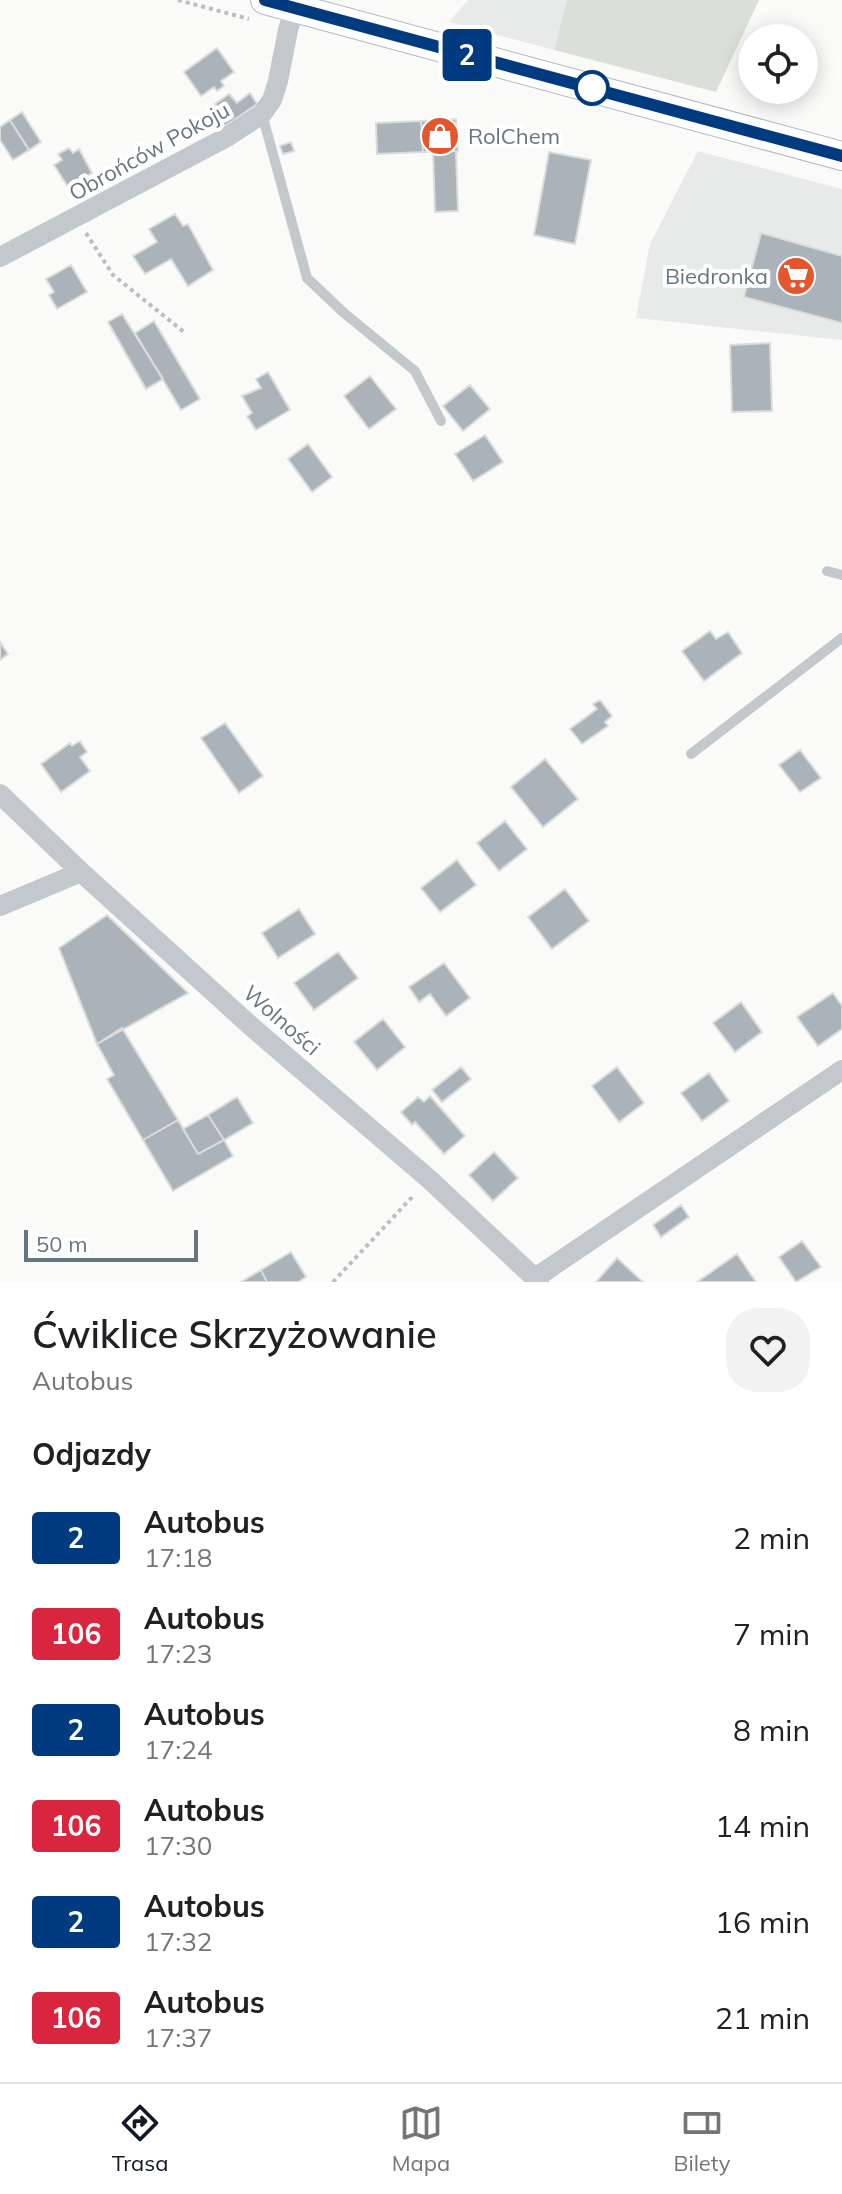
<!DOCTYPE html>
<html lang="pl">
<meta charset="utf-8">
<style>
body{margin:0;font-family:Mulish,sans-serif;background:#f2f2f2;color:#202124;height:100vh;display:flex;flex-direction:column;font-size:30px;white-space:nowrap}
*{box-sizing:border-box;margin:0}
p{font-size:26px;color:#757577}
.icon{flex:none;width:44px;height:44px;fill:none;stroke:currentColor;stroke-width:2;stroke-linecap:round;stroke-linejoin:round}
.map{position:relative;height:1282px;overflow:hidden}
.sheet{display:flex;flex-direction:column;background:#fff;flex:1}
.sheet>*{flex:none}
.badge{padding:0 16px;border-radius:6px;font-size:28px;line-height:52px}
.controls{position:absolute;left:738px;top:24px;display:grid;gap:16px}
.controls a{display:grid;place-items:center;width:80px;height:80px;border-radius:50%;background:#fff;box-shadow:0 4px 20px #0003;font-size:40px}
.scale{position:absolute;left:24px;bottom:20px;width:174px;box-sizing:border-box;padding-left:8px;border:4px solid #657683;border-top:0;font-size:22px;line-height:28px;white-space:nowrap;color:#657683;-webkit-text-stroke:6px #fff;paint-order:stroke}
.map>.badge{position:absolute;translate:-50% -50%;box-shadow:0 0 0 4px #fff}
h2{padding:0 32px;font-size:30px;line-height:72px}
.round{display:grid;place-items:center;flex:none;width:84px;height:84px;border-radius:32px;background:#f2f2f2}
.headline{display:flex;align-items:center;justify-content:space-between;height:136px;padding:0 32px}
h1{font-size:38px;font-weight:600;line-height:60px}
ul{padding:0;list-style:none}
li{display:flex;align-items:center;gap:24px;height:96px;padding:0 32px}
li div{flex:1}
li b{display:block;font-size:30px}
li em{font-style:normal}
li .badge{min-width:88px;font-weight:700;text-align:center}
.menu{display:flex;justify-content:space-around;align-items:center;height:112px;border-top:2px solid #e0e0e0;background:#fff;font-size:22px;color:#757577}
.menu a{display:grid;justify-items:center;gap:4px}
.menu .on{color:#111827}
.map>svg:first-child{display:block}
</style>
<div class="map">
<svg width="842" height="1282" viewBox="0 0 842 1282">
<rect width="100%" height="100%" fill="#fafaf8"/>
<path fill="#e8e9e9" d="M468,0H567L554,50L449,22Z
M698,151L842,189V340L636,318L650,244Z"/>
<path fill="#dadfd7" d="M567,0H759L716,92L554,50Z"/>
<path fill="#aab3b9" stroke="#dcdcda" stroke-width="2" d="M217,48L234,72L221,81L224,86L217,91L214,87L201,96L184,72Z
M250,93L257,104L225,126L218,116L222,113L215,104L229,94L237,103Z
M22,112L41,142L29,150L10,120Z
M456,119L458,151L423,152L421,121Z
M10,120L29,150L13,160L0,140V127Z
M421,121L423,152L377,154L376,123Z
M291,142L294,151L283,154L280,146Z
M69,148L73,153L79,149L92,173L68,187L54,165L62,160L58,154Z
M456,151L458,211L435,212L433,152Z
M549,152L591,160L575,244L534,235Z
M175,214L183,226L188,224L213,270L188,286L171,259L145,274L133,256L157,242L149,229Z
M761,233L842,256V323L744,297Z
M71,265L87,292L57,309L49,295L54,292L46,279Z
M122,314L163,379L146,389L108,322Z
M154,321L200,399L181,410L135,333Z
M770,343L772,411L732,412L730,345Z
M268,372L290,410L256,430L247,416L252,413L242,396L261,388L256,379Z
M370,376L396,409L369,429L344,396Z
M470,385L490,409L463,431L443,406Z
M485,435L503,462L473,481L455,454Z
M308,444L332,477L312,492L288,459Z
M710,631L716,639L728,632L742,653L704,681L682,651Z
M0,642L8,654L0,660Z
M600,700L612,716L605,722L608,726L582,744L570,729L597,709L593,704Z
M225,723L263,776L239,793L201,738Z
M80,741L87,752L80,757L90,771L61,792L41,764L70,743L72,746Z
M800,750L821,778L800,792L779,765Z
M545,759L578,799L543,827L511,787Z
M505,821L527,849L499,871L477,843Z
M457,860L476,885L440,912L421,888Z
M565,889L589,921L552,949L528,917Z
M299,909L315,934L278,958L262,933Z
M107,915L188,993L97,1044L59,948Z
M338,952L358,978L314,1010L294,983Z
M444,963L470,998L446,1016L430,994L419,1002L409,987Z
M833,993L842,1006V1029L818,1046L797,1017Z
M741,1002L762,1032L735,1052L713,1023Z
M383,1019L405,1047L377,1070L354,1042Z
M122,1028L178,1120L143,1140L107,1079L114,1075L97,1044Z
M461,1067L471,1079L442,1102L432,1090Z
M617,1067L644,1103L619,1122L592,1086Z
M709,1073L729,1101L702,1121L681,1093Z
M430,1096L465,1136L444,1154L415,1122L412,1125L401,1112L418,1097L424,1102Z
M237,1097L253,1123L224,1140L208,1115Z
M208,1115L224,1140L198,1154L183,1129Z
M178,1120L198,1154L224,1140L233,1156L173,1191L143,1140Z
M494,1152L518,1178L493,1201L469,1175Z
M681,1205L689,1217L661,1237L653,1225Z
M802,1241L821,1267L796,1282L779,1257Z
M291,1252L306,1277L298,1282H267L261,1270Z
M737,1254L756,1282H697Z
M617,1258L643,1282H596Z
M261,1270L267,1282H241Z"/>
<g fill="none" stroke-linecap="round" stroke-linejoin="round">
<g stroke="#b3babf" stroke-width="30">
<path id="secondary" d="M265,0L842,156"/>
</g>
<path stroke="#bbbfc2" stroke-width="4" stroke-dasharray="4 4" stroke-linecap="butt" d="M178,0L249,19
M86,233L113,275L184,332
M333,1282L414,1195"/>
<path stroke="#c3c8cc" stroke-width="10" d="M262,114L307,278L344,313L415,371L441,421
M827,571L842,575
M691,754L842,638"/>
<path stroke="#c3c8cc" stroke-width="20" d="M0,257L227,137L262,114L272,100L278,81L288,30L297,0
M0,794L81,872L252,1027L429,1179L539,1282
M0,906L81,872
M535,1278L842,1070"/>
<use href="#secondary" stroke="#fff" stroke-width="28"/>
</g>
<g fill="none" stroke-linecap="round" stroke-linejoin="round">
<g stroke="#fff" stroke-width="18">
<path id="line" d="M265,0L842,156"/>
</g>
<use href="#line" stroke="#003b80" stroke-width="12"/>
</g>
<defs>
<g id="shop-disc" transform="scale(2)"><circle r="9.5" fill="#e4572e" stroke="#fff"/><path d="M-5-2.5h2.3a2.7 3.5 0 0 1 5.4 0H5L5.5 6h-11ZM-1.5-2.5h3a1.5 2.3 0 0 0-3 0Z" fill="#fff"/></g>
<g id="supermarket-disc" transform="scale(2)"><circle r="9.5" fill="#e4572e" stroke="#fff"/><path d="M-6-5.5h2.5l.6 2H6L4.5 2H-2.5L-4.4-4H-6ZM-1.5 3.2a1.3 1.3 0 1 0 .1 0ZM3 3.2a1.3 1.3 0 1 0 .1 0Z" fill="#fff"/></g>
</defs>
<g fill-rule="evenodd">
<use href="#shop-disc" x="440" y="136"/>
<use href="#supermarket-disc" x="796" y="276"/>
</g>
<circle fill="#fff" stroke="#003b80" stroke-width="4" cx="592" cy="88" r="16"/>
<g text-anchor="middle" stroke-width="8" stroke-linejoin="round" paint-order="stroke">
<g font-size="22" fill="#657683" stroke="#fff" text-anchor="start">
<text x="468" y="144">RolChem</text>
<text x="768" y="284" text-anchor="end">Biedronka</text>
</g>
<g font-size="22" fill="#657683" stroke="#fff">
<text transform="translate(149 151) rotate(-29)" y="8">Obrońców Pokoju</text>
<text transform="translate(282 1020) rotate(41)" y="8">Wolności</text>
</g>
</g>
</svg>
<div class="controls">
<a><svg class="icon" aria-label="locate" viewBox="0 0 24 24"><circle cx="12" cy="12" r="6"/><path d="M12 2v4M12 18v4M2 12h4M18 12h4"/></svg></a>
</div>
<div class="scale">50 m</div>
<b class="badge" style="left:467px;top:55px;background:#003b80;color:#fff">2</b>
</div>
<section class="sheet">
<div class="headline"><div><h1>Ćwiklice Skrzyżowanie</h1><p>Autobus</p></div><a class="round"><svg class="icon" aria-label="heart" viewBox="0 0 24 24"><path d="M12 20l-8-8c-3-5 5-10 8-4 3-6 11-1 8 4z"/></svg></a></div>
<h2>Odjazdy</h2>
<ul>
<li><span class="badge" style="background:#003b80;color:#fff">2</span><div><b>Autobus</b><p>17:18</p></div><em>2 min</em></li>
<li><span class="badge" style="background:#d7263d;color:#fff">106</span><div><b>Autobus</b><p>17:23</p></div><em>7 min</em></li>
<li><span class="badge" style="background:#003b80;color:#fff">2</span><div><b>Autobus</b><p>17:24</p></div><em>8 min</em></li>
<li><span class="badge" style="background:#d7263d;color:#fff">106</span><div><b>Autobus</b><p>17:30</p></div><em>14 min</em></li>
<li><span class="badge" style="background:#003b80;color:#fff">2</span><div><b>Autobus</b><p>17:32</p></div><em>16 min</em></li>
<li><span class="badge" style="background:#d7263d;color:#fff">106</span><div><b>Autobus</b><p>17:37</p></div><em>21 min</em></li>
</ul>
</section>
<nav class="menu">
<a class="on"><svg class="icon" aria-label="directions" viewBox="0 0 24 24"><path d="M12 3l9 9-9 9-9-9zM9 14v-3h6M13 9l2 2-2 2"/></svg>Trasa</a>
<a><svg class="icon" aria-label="map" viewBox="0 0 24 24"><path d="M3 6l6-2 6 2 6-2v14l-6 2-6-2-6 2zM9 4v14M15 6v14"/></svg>Mapa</a>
<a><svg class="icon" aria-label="tickets" viewBox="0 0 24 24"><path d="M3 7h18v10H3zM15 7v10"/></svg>Bilety</a>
</nav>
